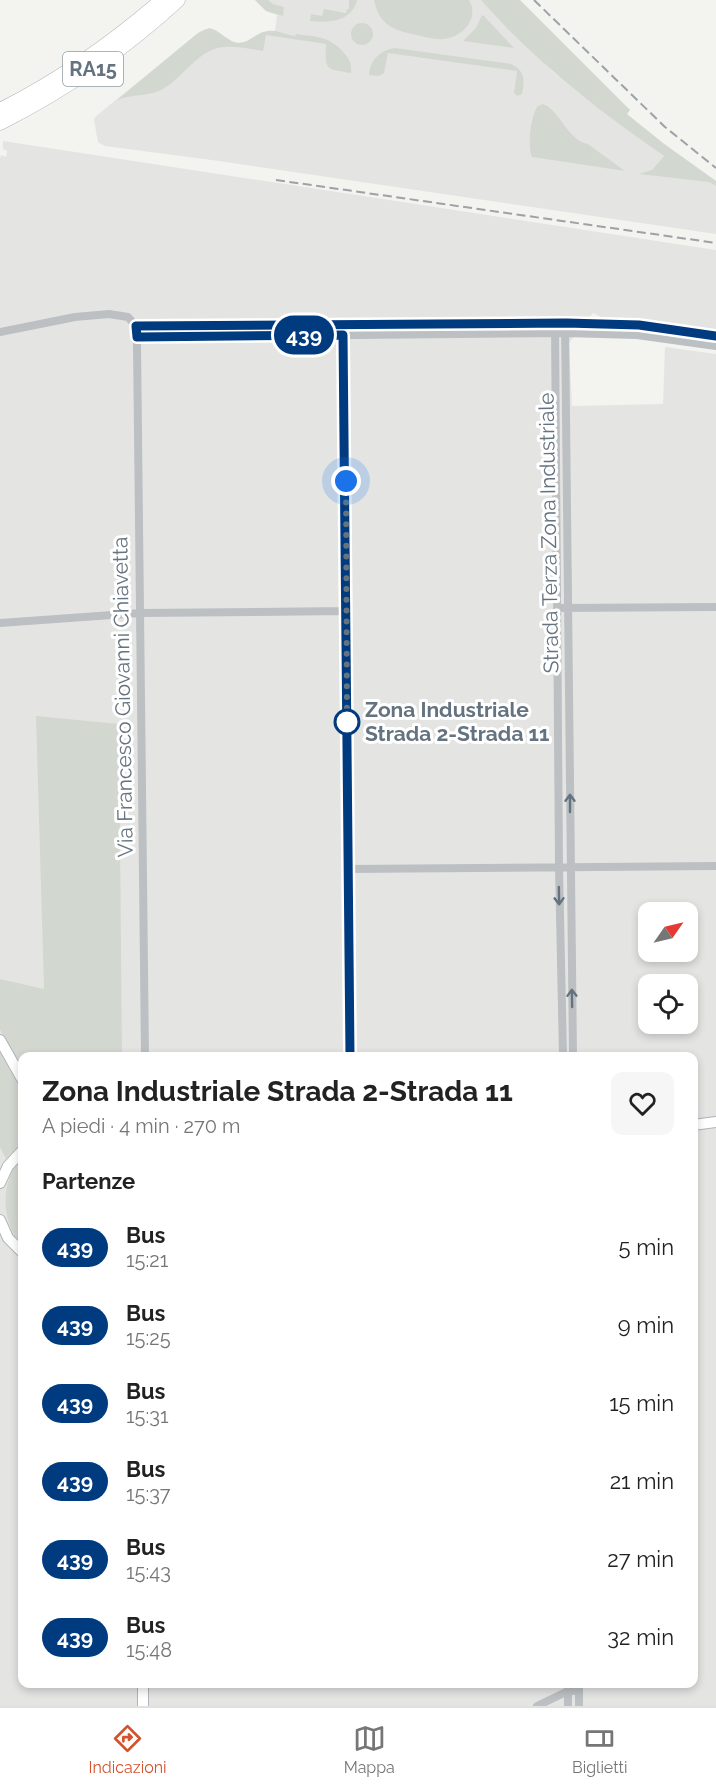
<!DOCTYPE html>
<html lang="it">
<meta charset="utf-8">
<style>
body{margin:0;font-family:Raleway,sans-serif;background:#f6f6f6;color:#222;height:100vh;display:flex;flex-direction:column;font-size:22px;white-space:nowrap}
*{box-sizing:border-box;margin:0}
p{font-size:20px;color:#767676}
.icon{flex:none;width:33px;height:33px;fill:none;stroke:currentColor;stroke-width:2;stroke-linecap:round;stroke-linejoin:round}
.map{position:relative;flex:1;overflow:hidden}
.sheet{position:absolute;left:18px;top:1052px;width:680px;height:636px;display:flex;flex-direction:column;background:#fff;border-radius:12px;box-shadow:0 3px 9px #0003}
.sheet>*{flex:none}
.badge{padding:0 12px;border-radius:20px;font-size:21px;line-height:39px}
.needle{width:39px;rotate:56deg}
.controls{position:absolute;left:638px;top:902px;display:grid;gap:12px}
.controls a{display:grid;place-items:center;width:60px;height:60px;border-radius:12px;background:#fff;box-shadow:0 3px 9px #0003;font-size:30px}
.you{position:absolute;width:30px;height:30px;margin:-15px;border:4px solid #fff;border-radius:50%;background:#1a73e8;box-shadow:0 0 0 9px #1a73e833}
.map>.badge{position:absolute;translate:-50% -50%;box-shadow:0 0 0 3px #fff}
h2{padding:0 24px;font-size:22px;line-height:54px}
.round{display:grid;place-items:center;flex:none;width:63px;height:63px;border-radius:12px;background:#f6f6f6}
.head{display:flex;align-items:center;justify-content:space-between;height:102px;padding:0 24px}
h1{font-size:28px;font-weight:700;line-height:45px}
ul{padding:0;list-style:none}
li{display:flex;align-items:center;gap:18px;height:78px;padding:0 24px}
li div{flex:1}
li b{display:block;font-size:22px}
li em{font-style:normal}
li .badge{min-width:66px;font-weight:700;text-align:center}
.tabs{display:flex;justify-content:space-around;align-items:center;height:84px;border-top:2px solid #e0e0e0;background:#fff;font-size:16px;color:#767676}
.tabs a{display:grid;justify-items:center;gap:3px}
.tabs .active{color:#d6522c}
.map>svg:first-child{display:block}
</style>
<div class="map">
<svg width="716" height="1706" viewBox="0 0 716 1706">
<rect width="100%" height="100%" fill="#f3f3ef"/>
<path fill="#e4e5e3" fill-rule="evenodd" d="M255,0H481L552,71L580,94L664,156L716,186V234L219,161L105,146L98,142L94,120L95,117L198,33L205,29H213L232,41L238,43L249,41L262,32L275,31L277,15L266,11Z
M3,141L716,250V331L631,319L603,318L593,313L569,343L572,406L663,404L665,347L716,354V1706H0V159L1,155L6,157L7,151L3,149ZM648,912H687V951H648ZM648,984H687V1023H648ZM22,1056H693V1683H22Z"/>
<path fill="#d2d8cf" d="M255,0H268L273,4L284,7L283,16L266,11Z
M349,0H357C352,22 328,23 310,21L311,14L322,16L324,9L346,13L347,9H349Z
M374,0H469C480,18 463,37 444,39C435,40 425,37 417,35C394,31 379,25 374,0Z
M481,0H520L630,110L627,114L663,143L716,181V186L709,182L639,174L652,170L664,156C598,110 534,61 481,0Z
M482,15L484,16L514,48L463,41L476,28Z
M351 34a11 11 0 1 1 22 0a11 11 0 1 1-22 0Z
M209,28C220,30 227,42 238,43C249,43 255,34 264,32C276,28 284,35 295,36L296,34C318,37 330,36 345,54C350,60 352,65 351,73C325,69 325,70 326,44L266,35L263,51C251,49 237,46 225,47C199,48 184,77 163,89C152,96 132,94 117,100L198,33Z
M395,48L511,64C525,70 525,81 522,94L517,96L514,93L517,71L388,53L384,73L379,76L369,75C370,60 380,50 395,48Z
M543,104C561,111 567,140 588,144L625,171L532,157C527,148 531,113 538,106Z
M36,716L119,724L122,1056H22V1068L0,1030V979L44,989Z
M0,1052L22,1091V1143L6,1159L0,1147Z
M22,1156V1246C0,1221 0,1181 22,1156Z"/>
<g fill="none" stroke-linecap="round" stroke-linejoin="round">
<g stroke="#afb4b8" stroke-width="12">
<path id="secondary" d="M0,1040L22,1079
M693,1125L716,1122
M0,1183L8,1166L22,1151
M0,1220L8,1238L22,1252
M143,1683V1706"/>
</g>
<g stroke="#afb3b6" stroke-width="15">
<path id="motorway" d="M0,110C60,80 111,44 162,0
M0,123C65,90 124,50 178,0"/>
</g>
<path stroke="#bcc0c3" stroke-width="8" d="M555,323L559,867L563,1056
M565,323L573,1056
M343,325L350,1056
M136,326L137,344L145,1056
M136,326L565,323L639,325L716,336
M0,332L75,317L109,314L128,317L136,326
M137,337L566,333L637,335L716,346
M558,608L716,607
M0,623L140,613L347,611
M348,869L716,866
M568,1683V1706
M579,1683V1706
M537,1706L568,1691H579"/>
<use href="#secondary" stroke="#fff" stroke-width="10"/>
<use href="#motorway" stroke="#fff" stroke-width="14"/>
<path stroke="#9ca2a7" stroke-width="2" stroke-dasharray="9 4.5" stroke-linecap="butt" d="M534,0L665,127L716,168
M276,180L716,243"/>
</g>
<defs><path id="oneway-shaft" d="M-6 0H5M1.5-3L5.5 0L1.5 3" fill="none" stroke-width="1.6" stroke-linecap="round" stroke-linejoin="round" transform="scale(1.5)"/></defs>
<g stroke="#64737f">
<use href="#oneway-shaft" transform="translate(570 803) rotate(-90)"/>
<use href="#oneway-shaft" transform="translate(559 896) rotate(89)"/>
<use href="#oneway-shaft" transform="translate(572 998) rotate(-91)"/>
</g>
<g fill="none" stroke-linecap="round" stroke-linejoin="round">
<g stroke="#fff" stroke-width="14">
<path id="line" d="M350,1056L343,335L137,337L136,326L566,323L639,325L716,336"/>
</g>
<use href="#line" stroke="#003b80" stroke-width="9"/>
<path stroke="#64737f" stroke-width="6" stroke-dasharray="0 10.8" d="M346,481L347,728V722"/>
</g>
<circle fill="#fff" stroke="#003b80" stroke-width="3" cx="347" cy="722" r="12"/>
<g text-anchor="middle" stroke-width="6" stroke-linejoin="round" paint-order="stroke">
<rect fill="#fff" stroke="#929da5" stroke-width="1.5" x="63" y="52" width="60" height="34" rx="4.5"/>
<g font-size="20" font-weight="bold" fill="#64737f">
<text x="93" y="76">RA15</text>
</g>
<g font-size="21" fill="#64737f" stroke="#fff">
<text transform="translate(549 533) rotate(-91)" y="7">Strada Terza Zona Industriale</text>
<text transform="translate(123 697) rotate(-91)" y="7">Via Francesco Giovanni Chiavetta</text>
</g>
<g font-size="21" font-weight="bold" fill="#64737f" stroke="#fff" text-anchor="start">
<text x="365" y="717">Zona Industriale<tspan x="365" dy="24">Strada 2-Strada 11</tspan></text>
</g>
</g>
</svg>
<div class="controls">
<a><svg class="needle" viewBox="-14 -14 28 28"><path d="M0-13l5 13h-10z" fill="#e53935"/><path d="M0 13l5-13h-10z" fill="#767676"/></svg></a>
<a><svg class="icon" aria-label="locate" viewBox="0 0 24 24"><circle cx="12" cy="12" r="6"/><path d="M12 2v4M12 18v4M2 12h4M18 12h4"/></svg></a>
</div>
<div class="you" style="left:346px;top:481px"></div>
<b class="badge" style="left:304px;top:335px;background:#003b80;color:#fff">439</b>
<section class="sheet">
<div class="head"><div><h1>Zona Industriale Strada 2-Strada 11</h1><p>A piedi · 4 min · 270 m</p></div><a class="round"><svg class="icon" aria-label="heart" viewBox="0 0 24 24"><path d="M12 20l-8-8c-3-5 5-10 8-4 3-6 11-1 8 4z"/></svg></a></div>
<h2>Partenze</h2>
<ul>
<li><span class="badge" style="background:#003b80;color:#fff">439</span><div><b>Bus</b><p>15:21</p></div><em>5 min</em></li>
<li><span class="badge" style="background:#003b80;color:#fff">439</span><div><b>Bus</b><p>15:25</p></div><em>9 min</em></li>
<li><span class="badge" style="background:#003b80;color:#fff">439</span><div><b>Bus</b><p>15:31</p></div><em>15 min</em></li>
<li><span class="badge" style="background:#003b80;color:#fff">439</span><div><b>Bus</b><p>15:37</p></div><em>21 min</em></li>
<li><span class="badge" style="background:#003b80;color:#fff">439</span><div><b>Bus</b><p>15:43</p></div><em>27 min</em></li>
<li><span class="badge" style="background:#003b80;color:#fff">439</span><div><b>Bus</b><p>15:48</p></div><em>32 min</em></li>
</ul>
</section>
</div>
<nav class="tabs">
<a class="active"><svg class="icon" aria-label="directions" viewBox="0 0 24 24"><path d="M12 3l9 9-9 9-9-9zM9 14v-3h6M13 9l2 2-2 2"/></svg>Indicazioni</a>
<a><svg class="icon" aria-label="map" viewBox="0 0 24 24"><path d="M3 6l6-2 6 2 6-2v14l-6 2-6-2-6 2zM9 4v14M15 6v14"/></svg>Mappa</a>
<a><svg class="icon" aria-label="tickets" viewBox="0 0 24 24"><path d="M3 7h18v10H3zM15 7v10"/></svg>Biglietti</a>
</nav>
